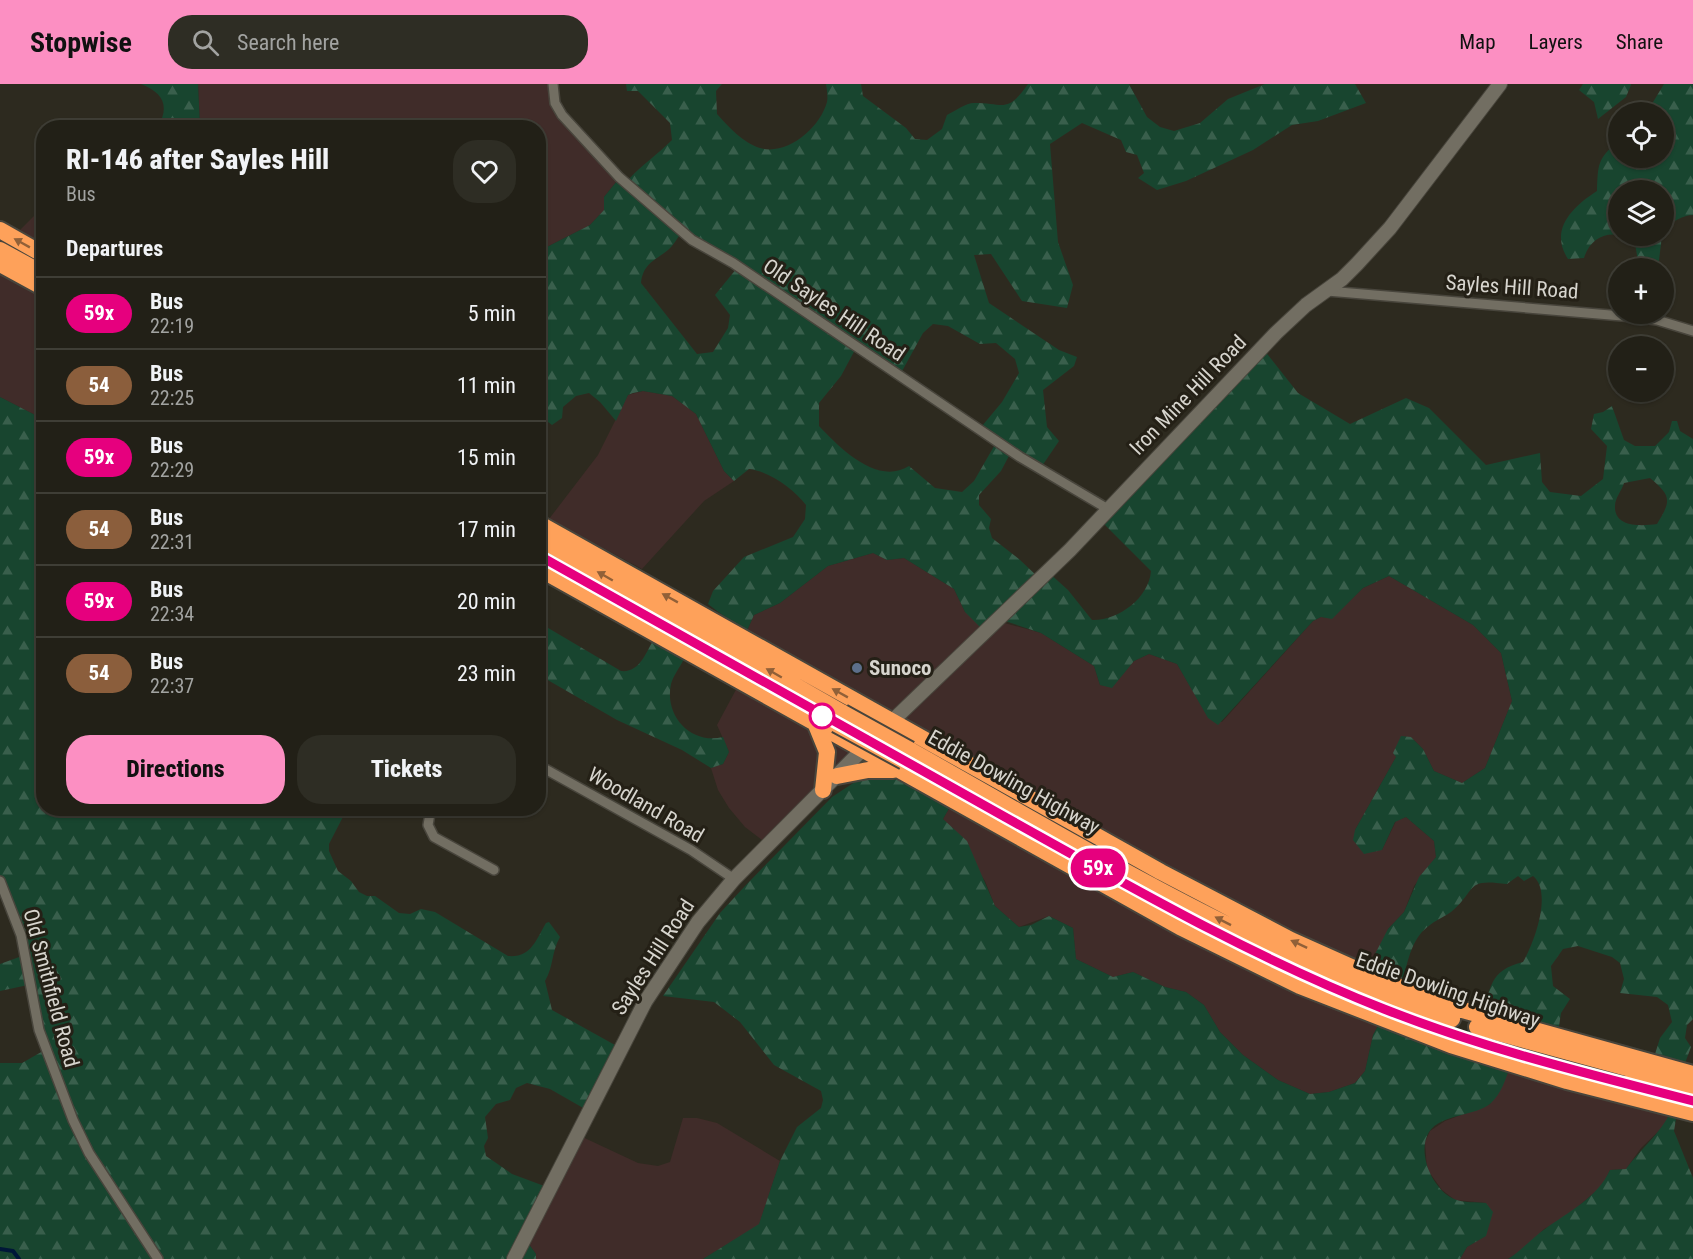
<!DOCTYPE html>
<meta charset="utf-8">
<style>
body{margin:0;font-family:"Roboto Condensed",sans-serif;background:#2e2d24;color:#f1f3f6;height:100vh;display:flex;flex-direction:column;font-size:22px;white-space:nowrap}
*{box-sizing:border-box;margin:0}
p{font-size:20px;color:#a2a3a1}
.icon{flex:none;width:33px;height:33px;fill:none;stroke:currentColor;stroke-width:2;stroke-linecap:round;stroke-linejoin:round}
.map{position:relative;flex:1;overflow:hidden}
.drawer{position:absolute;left:36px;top:36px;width:510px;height:696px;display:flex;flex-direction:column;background:#222017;border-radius:24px;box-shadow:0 2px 4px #0004,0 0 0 2px #3f3e36}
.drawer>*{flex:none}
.badge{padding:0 12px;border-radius:20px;font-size:21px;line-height:39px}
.buttons{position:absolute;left:1608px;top:18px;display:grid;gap:12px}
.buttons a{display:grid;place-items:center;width:66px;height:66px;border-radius:50%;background:#222017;box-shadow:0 2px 4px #0004,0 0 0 2px #3f3e36;font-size:30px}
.map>.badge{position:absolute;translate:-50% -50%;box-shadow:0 0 0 3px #fff}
h2{padding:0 30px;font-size:22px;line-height:54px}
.round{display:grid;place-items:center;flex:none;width:63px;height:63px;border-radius:24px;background:#2e2d24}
.summary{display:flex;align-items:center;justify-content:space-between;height:102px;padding:0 30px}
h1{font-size:28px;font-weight:800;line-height:45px}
.cta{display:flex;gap:12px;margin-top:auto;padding:12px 30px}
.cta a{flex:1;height:69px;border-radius:24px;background:#fc8fc2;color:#111;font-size:24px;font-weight:800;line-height:69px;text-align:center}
.cta a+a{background:#2e2d24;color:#f1f3f6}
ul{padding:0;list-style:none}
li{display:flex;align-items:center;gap:18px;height:72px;padding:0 30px;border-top:2px solid #3f3e36}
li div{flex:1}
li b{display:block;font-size:22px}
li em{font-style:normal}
li .badge{min-width:66px;font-weight:700;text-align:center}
header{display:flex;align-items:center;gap:36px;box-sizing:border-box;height:84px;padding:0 30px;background:#fc8fc2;color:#111}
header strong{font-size:28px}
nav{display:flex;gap:33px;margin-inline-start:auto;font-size:21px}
.search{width:420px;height:54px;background:#2e2d24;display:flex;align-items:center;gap:15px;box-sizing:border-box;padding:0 21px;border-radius:24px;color:#a2a3a1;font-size:22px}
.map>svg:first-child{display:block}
</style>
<header>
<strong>Stopwise</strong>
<div class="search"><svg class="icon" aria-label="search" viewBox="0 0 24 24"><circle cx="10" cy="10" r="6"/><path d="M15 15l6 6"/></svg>Search here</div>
<nav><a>Map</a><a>Layers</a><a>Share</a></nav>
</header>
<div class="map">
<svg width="1693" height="1175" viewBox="0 0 1693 1175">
<defs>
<pattern id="forest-firs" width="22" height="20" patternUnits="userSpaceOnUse" patternTransform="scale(1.5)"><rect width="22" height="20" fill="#18452f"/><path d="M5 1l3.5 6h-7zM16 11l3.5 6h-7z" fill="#395f4c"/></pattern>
</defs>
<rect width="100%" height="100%" fill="#2d2a1f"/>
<path fill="#402c29" d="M198,0H555L565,34L621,92L604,113V126L590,141L539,167L538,44L200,43Z
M43,123V162L20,146Z
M0,185L43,209V335L0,313Z
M643,307L672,312L696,330L724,387L734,397L704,417L642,485L549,435L598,371L628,311Z
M873,469L887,476L904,474L954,505L965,528L1041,549L1094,582L1100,601L1112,603L1134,577L1149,570L1177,580L1208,633L1222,638L1313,537L1321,533L1332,534L1363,504L1389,492L1473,541L1501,569L1512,617L1485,684L1462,699L1434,687L1423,665L1411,653L1396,673L1355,746L1382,766L1396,737L1406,733L1434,757L1436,773L1414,802L1404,828L1388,845L1378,895L1291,856L746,549L754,531L780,519L828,482Z
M738,602L858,667L766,759L745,743L729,724L718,706L711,684L723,680L729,668L717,641Z
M951,721L1379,940L1373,951L1365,987L1355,999L1329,1008L1310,1010L1278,996L1243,971L1220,948L1204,921L1186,908L1165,903L1133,888L1113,893L1076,875L1073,844L1049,832L1019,843L995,822L985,797L943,735Z
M1510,982L1673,1022L1666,1040L1641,1064L1626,1085L1610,1086L1603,1101L1566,1133L1544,1145L1525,1164L1508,1175H1460L1467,1163L1485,1152L1486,1119L1455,1116L1442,1106L1427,1085L1425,1058L1430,1047L1445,1037L1490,1020Z
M683,1034H697L717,1039L780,1077L759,1141L703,1175H536V1170L528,1159L576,1050L638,1079L658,1082L670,1078Z"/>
<path fill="url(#forest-firs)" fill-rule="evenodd" d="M141,0H198L200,43H158C170,21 163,9 141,0Z
M626,0H722L716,7L717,30C728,42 743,59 760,64C787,72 820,44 827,18C828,13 827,6 826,0H861L863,12L906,44L915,55L927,56L942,45L947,31C955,27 966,19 974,19C1005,19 1007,30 1028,0H1129L1147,33L1160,43L1174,47L1200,39L1228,15L1265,0H1355L1366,19L1318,37L1292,41L1253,66L1186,97L1157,106L1138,94L1144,89L1137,71L1126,68L1121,56L1082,39L1050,60L1058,158L1073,201L1067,224L1022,217L991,170L974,171L989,219L1059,266L1077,273L1074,282L1043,306L1047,343L1059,357L1042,382L1011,368L1001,387L979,411V421L991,435L989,444L992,454L1019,475L1038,493L1048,488L1068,506L1092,536C1118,537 1149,514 1151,487L1100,436L1264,266L1298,309L1350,340L1406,314L1429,324L1486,381L1540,369L1542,398L1550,408L1581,412L1603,395L1607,362L1591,345L1594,330L1603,328L1612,322L1624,356L1635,362H1655L1669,348L1672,337H1677L1680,347L1693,355V935L1687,941L1685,954L1691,963L1681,990L1651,983L1660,954L1672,938L1668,921L1657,913L1620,909L1624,895L1620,879L1612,873L1578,862L1563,865L1551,882L1553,902L1570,915L1561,929L1557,956L1481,934C1492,903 1488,887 1523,878C1534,859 1553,808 1533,792L1524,797L1518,792L1507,800C1464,794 1478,805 1451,828C1442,834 1432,838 1424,846C1411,858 1407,880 1403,896L1378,894L1375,870L1388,845L1404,828L1419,793L1436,773L1434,757L1406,733L1395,738L1382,766L1364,770L1353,756L1355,746L1396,673L1393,669L1401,652L1411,653L1423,665L1434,687L1462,699L1485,684L1512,617L1501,569L1473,541L1389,492L1363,504L1332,535L1321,533L1313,537L1218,641L1208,634L1177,580L1149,570L1134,577L1112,604L1100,601L1094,582L1041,549L1002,536L982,545L965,528L954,505L904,474L887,476L873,469L828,482L780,519L754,531L746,549L708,520L713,507L744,473L793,453L805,435L806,421C794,405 769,387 749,385L734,397L724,387L696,330L672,312L643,307L633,309L628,311L616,337L600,318L589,309L576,312L563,323L562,334L552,341L539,331V167L590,141L604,126V113L621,92L629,95C643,80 658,70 672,56L670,39L638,7H627ZM683,146L689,148L737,184L715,211L730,231L728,244L713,268L697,270L641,199C643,180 654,177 668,166C674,161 678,153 683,146ZM933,240L948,242L980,260L996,259L1015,275L1019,289L1002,318L982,342L997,357L974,397L962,408L935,404L909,382C877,402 840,364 819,342V319L841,292L856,264L901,289L923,249ZM1650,394C1672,412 1671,417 1657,440C1642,442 1614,444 1615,422C1615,414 1622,406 1624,399Z
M1583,0H1631V1L1626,13L1598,35L1594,18L1579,6Z
M1664,0H1693V131C1684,131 1669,139 1664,145V106H1618V152H1662L1658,184H1639L1635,159C1615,143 1591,150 1584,174L1568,175C1549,146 1572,123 1597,107C1598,82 1597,74 1618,58V74H1664V28H1647Z
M0,313L43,335L44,724L347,725L329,760V767L338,787L351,797L359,808L367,812H375L399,829L410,830L421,825L435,828L508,872C531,874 536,856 546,839L549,838L560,853C551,869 554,881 545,897L552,926L615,961L585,1025L550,1005L527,999L516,1004L510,1016L496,1020L485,1033L488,1054L484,1062L486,1072L512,1090L547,1103L528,1159L536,1170V1175H0V979H22L43,967L28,901L0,907V880L22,872L23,869L0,799Z
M538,538L621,587C640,589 646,568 654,555L683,572L684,575C680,583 673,592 671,600C664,632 691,661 723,653L729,668L723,680L711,684L682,666L617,636L539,591Z
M864,692L896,693L951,721L943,735L967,757L995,822L1019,843L1031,841L1049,832L1073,844L1076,875L1113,893L1133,888L1165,903L1186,908L1204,921L1220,948L1243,971L1278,996L1310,1010L1329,1008L1355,999L1365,987L1373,951L1379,940L1510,982C1506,995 1501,1010 1491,1019C1475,1033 1442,1029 1429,1048C1416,1069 1433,1106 1454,1115C1463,1119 1477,1118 1486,1119L1493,1128L1486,1152L1467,1163L1460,1175H703L759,1140L780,1077L797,1043L821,1024L823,1016L821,1007L774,981L740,938L714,918L663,912L720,829L745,802L832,713Z
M1673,1022L1678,1023L1674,1047L1693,1094V1175H1508C1522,1166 1532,1154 1545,1145C1568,1128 1597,1114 1610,1086L1626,1085C1642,1063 1664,1047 1673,1022Z"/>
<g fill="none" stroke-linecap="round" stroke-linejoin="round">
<path stroke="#001738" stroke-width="4" d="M0,1165L13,1167L19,1175"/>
<g stroke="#48453c" stroke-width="12">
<path id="street" d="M553,0L555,19L562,31L619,93L692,156L733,179L1020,373L1108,425
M1327,207L1634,233L1657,236L1693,247
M538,681L691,766L734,795
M431,724L428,741L434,753L494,786
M0,797L21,851L39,946L73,1036L89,1069L158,1175"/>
</g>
<g stroke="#48453c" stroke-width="16">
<path id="secondary" d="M885,644L1070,466L1276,249L1306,221L1342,195L1357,180L1390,144L1500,0
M514,1175L645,918L698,838L734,795L869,659"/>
</g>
<g stroke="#48453c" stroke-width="20">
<path id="highway" d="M0,146L44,171
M0,166L44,190
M0,180L44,204
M538,439L1161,788L1291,856L1376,894L1448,922L1693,990
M538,454L843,629
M538,484L1180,843L1300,902L1451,961L1567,997L1693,1029
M816,641L827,668L823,706
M910,666C1084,764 1262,873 1452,935
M904,677C1068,768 1229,866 1405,933
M837,692L868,686H893
M1477,943L1693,1002
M1625,1000L1693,1017"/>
</g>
<use href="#street" stroke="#726e62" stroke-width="9"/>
<use href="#secondary" stroke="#726e62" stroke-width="14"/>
<use href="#highway" stroke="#fea15a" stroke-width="16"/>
<g stroke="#48453c" stroke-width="20" stroke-linecap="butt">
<path id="highway-bridge" d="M843,629L910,666
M836,640L904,677"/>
</g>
<use href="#highway-bridge" stroke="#fea15a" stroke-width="16"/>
</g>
<defs><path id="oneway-solid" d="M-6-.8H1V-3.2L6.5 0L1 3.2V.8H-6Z" transform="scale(1.5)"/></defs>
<g fill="#916038">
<use href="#oneway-solid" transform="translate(22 159) rotate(-151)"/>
<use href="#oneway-solid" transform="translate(605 492) rotate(-150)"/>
<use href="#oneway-solid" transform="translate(670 514) rotate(-151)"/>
<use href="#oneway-solid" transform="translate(774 589) rotate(-150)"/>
<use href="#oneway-solid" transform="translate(840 609) rotate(-151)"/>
<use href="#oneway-solid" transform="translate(1223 837) rotate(-153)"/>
<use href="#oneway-solid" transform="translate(1299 860) rotate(-155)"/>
</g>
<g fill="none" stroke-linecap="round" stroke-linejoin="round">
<g stroke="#fff" stroke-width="14">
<path id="line" d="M538,471C694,559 849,647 1005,733C1129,802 1252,873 1384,925C1485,965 1589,990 1693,1017"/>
</g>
<use href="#line" stroke="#e6007e" stroke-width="9"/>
</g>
<circle fill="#5c6f8a" stroke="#242016" stroke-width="2" cx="857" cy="584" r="6"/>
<circle fill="#fff" stroke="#e6007e" stroke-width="3" cx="822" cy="632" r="12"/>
<g text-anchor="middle" stroke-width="6" stroke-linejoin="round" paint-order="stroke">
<g font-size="21" fill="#d7d5ce" stroke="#242016">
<text transform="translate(1512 203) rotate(4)" y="7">Sayles Hill Road</text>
<text transform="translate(834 226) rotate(34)" y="7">Old Sayles Hill Road</text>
<text transform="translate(1188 311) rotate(-46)" y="7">Iron Mine Hill Road</text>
<text transform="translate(1014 698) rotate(29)" y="7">Eddie Dowling Highway</text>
<text transform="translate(646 721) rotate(30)" y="7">Woodland Road</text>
<text transform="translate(653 873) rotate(-57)" y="7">Sayles Hill Road</text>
<text transform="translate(51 904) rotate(75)" y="7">Old Smithfield Road</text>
<text transform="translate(1448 906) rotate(19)" y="7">Eddie Dowling Highway</text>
</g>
<g font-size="21" font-weight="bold" fill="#d7d5ce" stroke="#242016" text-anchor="start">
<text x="869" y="591">Sunoco</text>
</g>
</g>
</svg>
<div class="buttons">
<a><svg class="icon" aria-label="locate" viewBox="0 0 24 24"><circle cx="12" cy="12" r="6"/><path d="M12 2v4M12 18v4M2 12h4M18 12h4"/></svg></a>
<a><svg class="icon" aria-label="layers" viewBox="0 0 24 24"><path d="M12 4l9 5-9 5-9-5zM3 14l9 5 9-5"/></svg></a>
<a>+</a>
<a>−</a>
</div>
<b class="badge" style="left:1098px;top:784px;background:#e6007e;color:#fff">59x</b>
<section class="drawer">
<div class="summary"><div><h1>RI-146 after Sayles Hill</h1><p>Bus</p></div><a class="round"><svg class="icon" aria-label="heart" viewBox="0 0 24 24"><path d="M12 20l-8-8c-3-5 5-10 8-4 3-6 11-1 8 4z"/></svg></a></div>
<h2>Departures</h2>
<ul>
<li><span class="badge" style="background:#e6007e;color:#fff">59x</span><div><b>Bus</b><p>22:19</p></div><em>5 min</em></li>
<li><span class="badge" style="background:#8b5e3c;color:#fff">54</span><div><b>Bus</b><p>22:25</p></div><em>11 min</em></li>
<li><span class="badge" style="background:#e6007e;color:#fff">59x</span><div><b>Bus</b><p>22:29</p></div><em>15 min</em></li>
<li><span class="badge" style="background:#8b5e3c;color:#fff">54</span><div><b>Bus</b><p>22:31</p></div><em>17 min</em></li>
<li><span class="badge" style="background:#e6007e;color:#fff">59x</span><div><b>Bus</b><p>22:34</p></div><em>20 min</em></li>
<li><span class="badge" style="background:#8b5e3c;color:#fff">54</span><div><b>Bus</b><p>22:37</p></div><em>23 min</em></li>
</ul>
<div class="cta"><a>Directions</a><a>Tickets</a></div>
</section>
</div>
